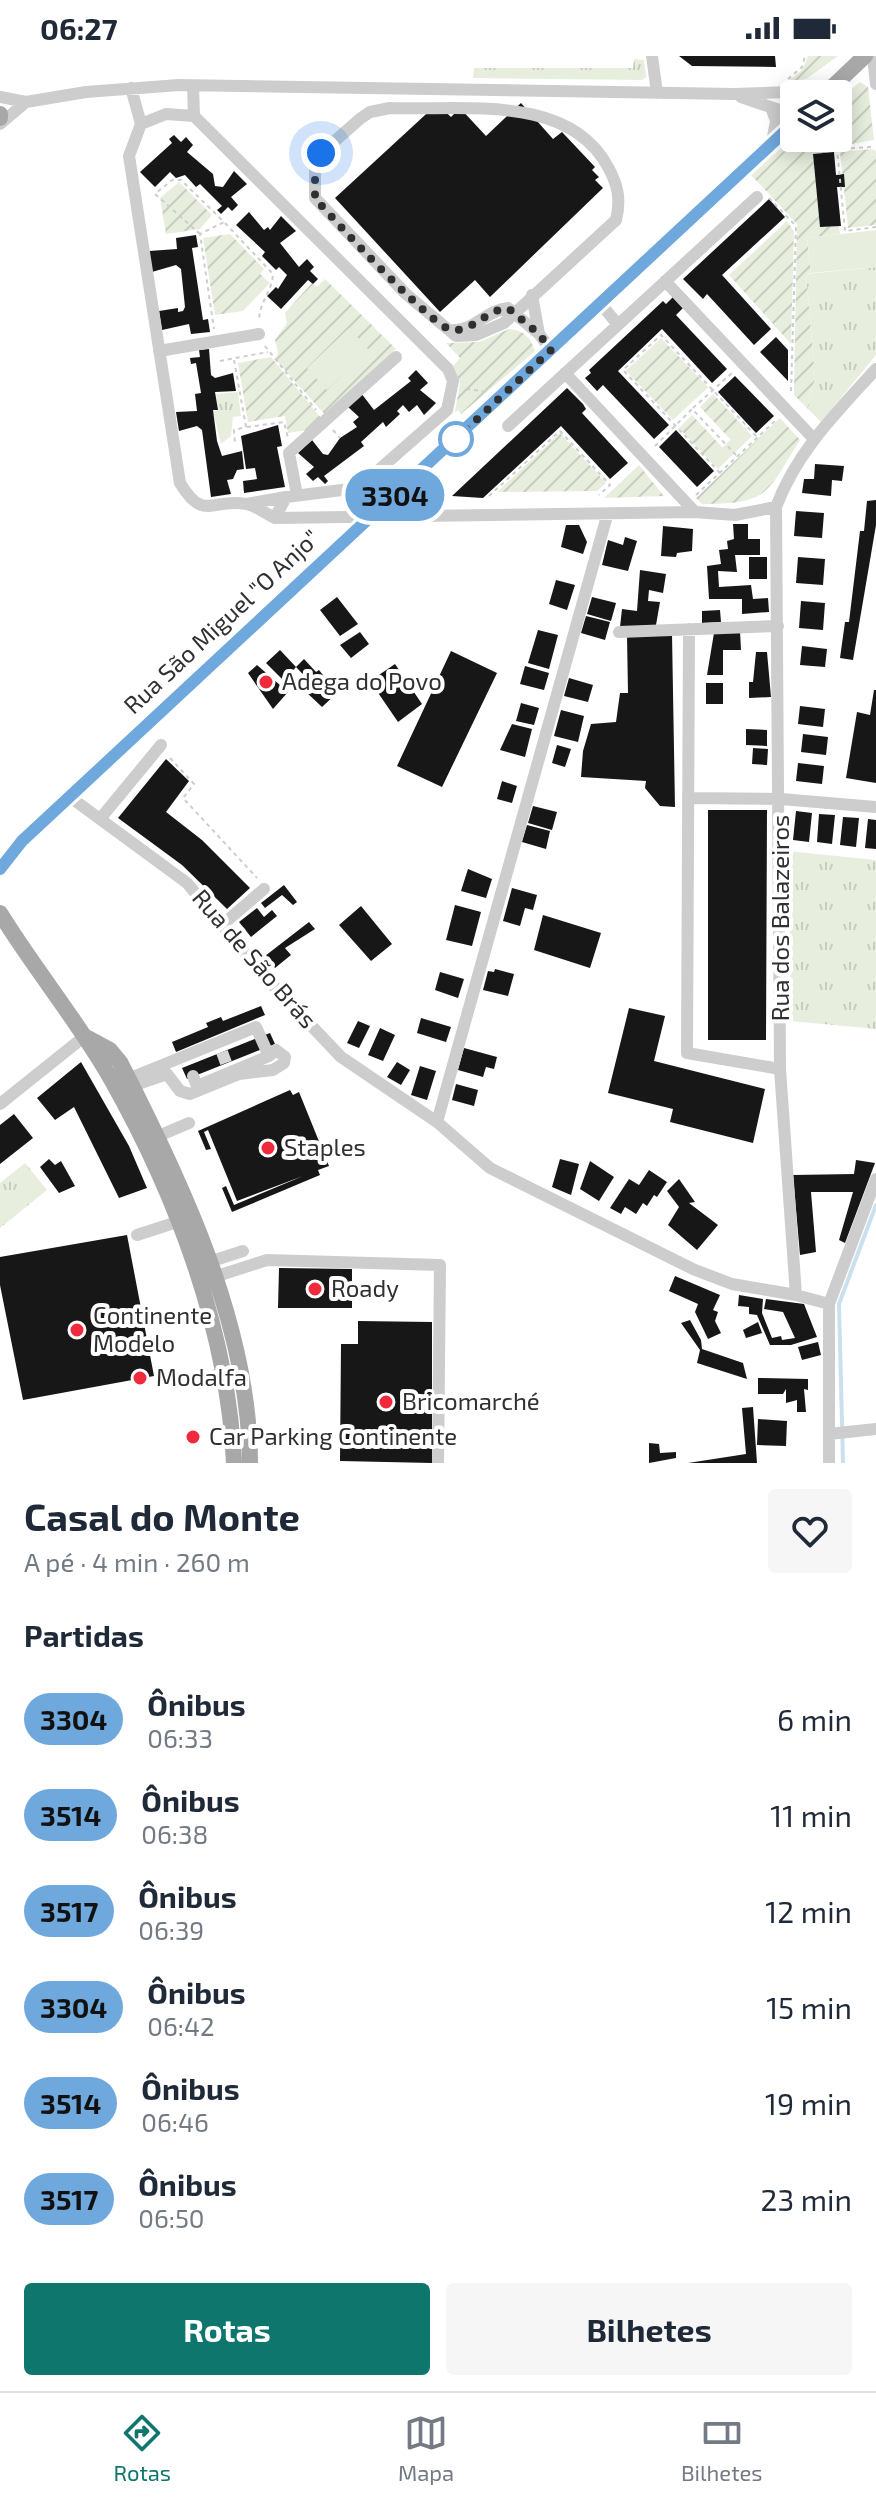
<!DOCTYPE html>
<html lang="pt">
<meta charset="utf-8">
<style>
body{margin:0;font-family:"Exo 2",sans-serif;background:#f6f6f7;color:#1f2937;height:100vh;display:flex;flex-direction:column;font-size:30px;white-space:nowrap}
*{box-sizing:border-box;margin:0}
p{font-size:26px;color:#747a83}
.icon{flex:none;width:44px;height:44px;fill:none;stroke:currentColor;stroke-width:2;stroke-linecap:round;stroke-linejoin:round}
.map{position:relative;height:1407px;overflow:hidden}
.panel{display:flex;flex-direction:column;background:#fff;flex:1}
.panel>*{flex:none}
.badge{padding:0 16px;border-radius:26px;font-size:28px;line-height:52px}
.fabs{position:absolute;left:780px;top:24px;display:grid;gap:16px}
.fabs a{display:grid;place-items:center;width:72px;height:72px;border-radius:8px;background:#fff;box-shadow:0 4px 20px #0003;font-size:40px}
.you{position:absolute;width:40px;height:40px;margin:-20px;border:6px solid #fff;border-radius:50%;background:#1a73e8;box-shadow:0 0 0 12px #1a73e833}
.map>.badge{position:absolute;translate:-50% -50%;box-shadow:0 0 0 4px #fff}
h2{padding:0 24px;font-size:30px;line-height:72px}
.round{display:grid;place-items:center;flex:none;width:84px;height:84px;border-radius:8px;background:#f6f6f7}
.summary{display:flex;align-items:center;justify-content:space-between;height:136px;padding:0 24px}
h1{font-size:38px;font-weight:700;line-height:60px}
.cta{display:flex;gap:16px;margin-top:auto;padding:16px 24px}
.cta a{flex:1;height:92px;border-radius:8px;background:#0f766e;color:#fff;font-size:32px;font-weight:700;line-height:92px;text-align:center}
.cta a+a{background:#f6f6f7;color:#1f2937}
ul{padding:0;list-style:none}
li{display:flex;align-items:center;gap:24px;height:96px;padding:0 24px}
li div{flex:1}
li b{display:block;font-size:30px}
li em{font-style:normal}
li .badge{min-width:88px;font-weight:700;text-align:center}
.status{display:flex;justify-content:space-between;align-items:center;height:56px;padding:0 40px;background:#fff;direction:ltr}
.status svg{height:22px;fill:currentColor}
.menu{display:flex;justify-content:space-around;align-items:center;height:112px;border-top:2px solid #e0e1e3;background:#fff;font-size:22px;color:#747a83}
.menu a{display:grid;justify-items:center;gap:4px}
.menu .active{color:#0f766e}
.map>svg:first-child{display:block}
</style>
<div class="status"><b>06:27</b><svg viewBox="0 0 49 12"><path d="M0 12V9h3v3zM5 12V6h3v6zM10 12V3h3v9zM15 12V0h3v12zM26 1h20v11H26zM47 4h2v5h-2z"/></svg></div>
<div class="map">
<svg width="876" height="1407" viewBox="0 0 876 1407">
<defs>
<pattern id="grass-tufts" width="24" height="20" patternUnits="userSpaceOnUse" patternTransform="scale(2)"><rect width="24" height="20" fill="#e7eede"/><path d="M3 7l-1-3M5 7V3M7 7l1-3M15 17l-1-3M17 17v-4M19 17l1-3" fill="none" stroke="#c6ccbf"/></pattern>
<pattern id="garden-furrows" width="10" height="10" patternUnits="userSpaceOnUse" patternTransform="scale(2)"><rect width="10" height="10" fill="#e7eede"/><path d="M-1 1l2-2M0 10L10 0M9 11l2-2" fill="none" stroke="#c6ccbf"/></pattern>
</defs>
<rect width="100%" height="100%" fill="#fff"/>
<path fill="url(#grass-tufts)" d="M634,3L644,4L646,21L642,24L473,22L474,12H633Z
M876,211V299L821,366L807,352L815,322L806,218Z
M238,336L241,360L233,361L231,380L221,388L213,355L218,354L216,338Z
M744,371L752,380L718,413L709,404Z
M788,795L876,804V973L791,965Z
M25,1107L47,1134L0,1172V1127Z"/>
<path fill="url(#garden-furrows)" d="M808,0H838L806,23L785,27L802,14Z
M860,26L868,31L874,84L847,89L846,84L833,85L834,96L813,98L820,171L839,170L840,178L807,182L811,217L806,218L815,322L807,352L794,339L797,168L751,119L794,80L838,82V44Z
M872,93L876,95V169L848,172L840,96Z
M179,126L212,159L200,173L166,178L160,142Z
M787,165L794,176L791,288L729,219Z
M230,178L264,213L260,218L270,227L243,255L215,259L203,182Z
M325,223L396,293L327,361L275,303L278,297L275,284L287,267L285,257L312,227L317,231Z
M509,273C524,274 530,281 535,295L461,358L458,354L455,356L460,327L453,310L460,302L446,287L479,286Z
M661,282L708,331L673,364L626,315Z
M271,301L321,362L308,374L288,377L285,360L248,366L238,307Z
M713,338L744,371L731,384L700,351Z
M692,359L723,392L709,404L679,372Z
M780,362L800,384C766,438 769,448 702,448L696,442Z
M560,377L606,427L597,435L497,436Z
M639,409L664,440L604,442Z"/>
<path fill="#e7eede" d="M876,174V211L811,217L807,182Z
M349,272L369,294L327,334L307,312Z"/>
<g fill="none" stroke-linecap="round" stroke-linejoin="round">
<path stroke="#c9e1ee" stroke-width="4" d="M843,1407L839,1248L876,1149"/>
</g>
<path fill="#171717" d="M679,0H775L776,11L692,10Z
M521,47L553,83L562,76L595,111L592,114L599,121L595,124L603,132L490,241L475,224L440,256L335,142L437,48L451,61L460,52L486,80Z
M174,79L181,86L186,81L193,89L187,96L213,118L215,130L223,131L234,115L247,128L231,141L238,149L232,155L228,151L221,158L217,154L222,150L200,128L196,131L185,119L176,122L170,116L155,131L140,116L172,87L169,83Z
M834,96L836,119L844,118L845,131H837L841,170L820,171L813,98Z
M769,143L785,161L722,219L771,273L754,289L707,238L703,243L683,223Z
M249,156L264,174L268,171L270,174L281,160L296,175L280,187L299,211L307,203L314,211L310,215L318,223L313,228L308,224L281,253L267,240L276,231L278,233L287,219L279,211L276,214L262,200L265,196L236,169Z
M196,179L198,191L192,192L203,264L208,263L210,276L191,278L189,268L162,274L159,255L178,252V256L183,255L185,251L181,213L176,209L152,216L149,195L177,193L176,182Z
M673,241L683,252L676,259L727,313L712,327L662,273L618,315L669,369L654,383L603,329L597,335L585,322L591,317L589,314L663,245L666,248Z
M776,281L788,294V325L760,296Z
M209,293L211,319L215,322L233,317L236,335L215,336L218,354H213L217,385L222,400L242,395L244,413L237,414L233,423L227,424L231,438L211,441L202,374L197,370L179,375L176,356L197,355L195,338L201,337L196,307L191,308L190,302L200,301L199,294Z
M416,314L428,327L420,334L436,347L424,359L417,349L409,356L403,349L397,355L400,358L386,371L383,366L361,386L364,390L324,420L328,425L325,428L318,421L313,425L306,418L314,411L298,397L312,384L323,398L328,399L340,382L357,371L353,366L359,361L347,350L361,337L374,354L411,325L408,322Z
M735,320L774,360L756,377L718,336Z
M567,332L583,348L586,353L582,357L628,407L610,423L561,370L483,442L452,440Z
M278,369L282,390L277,391L285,431L244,437L243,425L257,423L255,412L246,413L241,380Z
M676,374L714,415L697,431L659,391Z
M815,408L844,410L842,425L832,424L831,440L802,437L804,423H814Z
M876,444V469L853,604L840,602L845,566H849L860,475H864L867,445Z
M796,455L824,457L822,482L794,480Z
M733,468H748V483H760V499H735L737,516L718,515L719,531L751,529L753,543L768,542L769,556L742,558V543H709L707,510L721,508L719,494L728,493L727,485L734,483Z
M566,469H579L587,486L583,498L561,491Z
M663,470L693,473L692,495L677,497L676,501L661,500Z
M625,481L637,485L628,515L602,509L608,484L623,489Z
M749,501H767V523H749Z
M798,501L825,503L823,529L796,527Z
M640,514L666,518L663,537L649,534L648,545L660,546L656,569L620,571L622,553L637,555Z
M556,524L575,529L567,554L549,548Z
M337,541L358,568L340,580L320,554Z
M592,541L616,547L611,565L587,558Z
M801,545L825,547L823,574L799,572Z
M720,554L721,566L702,567V555Z
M586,560L610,566L605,584L581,577Z
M538,574L558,579L549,613L528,607Z
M740,575L741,594H723V619H707L714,577Z
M360,576L369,588L351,602L340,589Z
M672,578L675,751L660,750L645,732L646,725L581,721L583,695L591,668L616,666L620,637H628L627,580Z
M802,590L827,593L825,611L800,609Z
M280,594L296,611L304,603L316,616L319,614L337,637L322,651L305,635L312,628L296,611L284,625L266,607Z
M451,595L497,617L442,731L397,710Z
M756,596H767L771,641L749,642V626H753Z
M395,608L422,648L398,666L370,625Z
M257,609L288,636L273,653L248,617Z
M525,610L549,617L544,634L520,628Z
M569,622L593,629L588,646L564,640Z
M706,627H723V648H706Z
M874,634H876V727L846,722L857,656L870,659Z
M521,647L539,652L534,669L516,665Z
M800,650L825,653L823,671L798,668Z
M561,654L584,660L578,686L554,680Z
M512,668L532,673L525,701L500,694Z
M746,673L767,674V690L746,689Z
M803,678L828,681L826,699L801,696Z
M557,689L571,693L565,711L552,707Z
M753,692L768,693L767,709L752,708Z
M166,703L189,725L166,756L202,784L250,832L227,853L182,809L118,762Z
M798,707L824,710L822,728L796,725Z
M502,725L517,730L512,747L497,743Z
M533,750L557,756L552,774L528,767Z
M708,754H767L766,984H708Z
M796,755L812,757L809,786L793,784Z
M819,758L835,759L832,788L817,786Z
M843,761L859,762L856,791L840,789Z
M868,763L876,764V793L865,792Z
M527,769L550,775L546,793L522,786Z
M468,813L492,823L486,842L461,835Z
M284,829L297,846L293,849L282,839L265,852L261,847Z
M512,832L537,839L533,854L525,852L520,870L503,865Z
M455,849L481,856L472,890L446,884Z
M361,850L392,888L371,905L339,869Z
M257,852L264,861L272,854L277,860L251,881L239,866Z
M543,859L601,877L590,912L534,894Z
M309,866L315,873L285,892L291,899L275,912L265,900Z
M495,913L514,918L508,940L483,934L488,915L494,916Z
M440,916L464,923L458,942L435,934Z
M261,950L265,959L176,996L172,986L208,971L206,967L221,961L223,965Z
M629,952L665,960L654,1005L765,1033L753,1087L670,1066L673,1053L608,1037Z
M421,962L451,971L446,986L417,977Z
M358,965L370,970L359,992L347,987Z
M380,972L395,979L383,1005L368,999Z
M270,977L275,988L187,1023L182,1012Z
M464,992L497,1001L494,1013L486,1011L483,1021L458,1014Z
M81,1006L129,1090L147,1132L119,1142L74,1051L55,1064L37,1042Z
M397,1006L410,1014L401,1029L387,1021Z
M420,1010L436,1015L427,1044L411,1039Z
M456,1028L478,1034L474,1050L452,1044Z
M290,1034L293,1039L299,1036L329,1110L318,1114L320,1119L232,1156L222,1132L226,1130L234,1149L303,1120L237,1145L208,1074L204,1076L211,1093L206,1094L198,1075Z
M14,1058L33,1082L0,1108V1069Z
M49,1103L55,1109L61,1105L75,1130L59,1137L40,1111Z
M560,1103L579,1108L571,1139L552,1131Z
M856,1104L875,1107L845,1187L839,1184L853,1136H811L816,1196L800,1199L793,1119L854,1118Z
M590,1105L614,1121L599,1145L580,1133Z
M649,1114L667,1126L657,1141L654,1139L647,1150L643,1147L636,1158L625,1151L621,1158L610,1152L629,1123L639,1129Z
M679,1123L695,1146L689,1147L718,1169L697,1194L668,1169L679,1151L667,1135Z
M127,1179L154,1320L23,1344L0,1229V1201Z
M279,1212L352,1213V1252H278Z
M675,1220L720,1239L713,1254L718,1256L715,1265L721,1277L708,1283L695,1256L698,1248L669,1235Z
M739,1239L763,1243L762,1257L772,1282L781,1280L782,1284L795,1282L783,1256L764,1253L766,1243L804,1248L817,1281L791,1289H770L757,1259L749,1258V1251L738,1250Z
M690,1264L701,1284L702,1293L743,1307L747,1323L697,1307L700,1294L681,1267Z
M358,1265L432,1266V1407L340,1405L341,1288H358Z
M758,1266L762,1277L746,1282L743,1274Z
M818,1286L821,1299L802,1304L798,1291Z
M758,1322L808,1323V1334L804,1333L806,1356H797V1344L786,1347V1333L783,1338H758Z
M753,1351L757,1407H688L746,1398L742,1352Z
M758,1363L787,1365L786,1390L757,1389Z
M649,1387L659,1388L660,1397L676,1396V1402L649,1407Z"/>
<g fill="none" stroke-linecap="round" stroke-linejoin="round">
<path stroke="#d6d6d6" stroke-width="12" stroke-dasharray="12 6" stroke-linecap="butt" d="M222,996L226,1007"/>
<path stroke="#cdcdcd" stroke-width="2" stroke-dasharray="4 4" stroke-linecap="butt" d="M788,23L802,11L805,0
M871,91L837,93L845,175L876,171
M769,142L796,170L791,337
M225,167L273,218C272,236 259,246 259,265
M200,178L155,138L172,124H181L224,166L200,178L214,273
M265,290L316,354
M234,304L246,371L234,374L235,388
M220,305L268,296
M466,333L483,335
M693,352L733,316
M247,371L284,366L288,382
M333,374L340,382
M655,390L692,353L736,399
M720,417L623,314L661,279L757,381
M696,439L776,364
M489,440L560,375L610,429L599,439
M170,702L194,728L183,742L257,822"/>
<path stroke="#cdcdcd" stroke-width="12" d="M652,0L657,37
M873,0L876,28
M193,30L194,60
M131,32L141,68L129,100L180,427C204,467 213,441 246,448C255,449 266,458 275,462L695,456L735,459L776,451
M787,36L832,32
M0,41L26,46L86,36L179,29L735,38L787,36L794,42
M741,41L794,59
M771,51L776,65L772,86
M390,52C463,55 568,37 608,111C618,129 621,144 616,164L504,267L476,279L456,280L406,238L315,142V106L321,97L361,62L370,56Z
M0,68L26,46
M141,68L166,58L194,60L448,313L453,325L447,354L373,419L350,433L286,441L275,462
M665,225L813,382
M532,239L539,278
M601,248L618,269
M454,274C473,275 487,254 508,252L539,278L551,294
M159,295L259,278
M565,317L695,456
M508,370L757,141
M297,439L289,397L396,301
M246,448L286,441
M689,573L687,997L780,1013
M619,576L778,570
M70,741L187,827L264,920L341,1001L437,1066L490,1112L695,1214L732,1228L796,1239
M688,742L781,743L876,751
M100,763L161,689
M222,869L264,833
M128,1023L256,971L269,1000
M132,1030L167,1018L180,1035L190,1038L239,1018L273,1014L284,1007L285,1001L276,994L269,1000L197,1030L193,1020
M0,1048L85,980
M437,1066L607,460
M156,1081L189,1067
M137,1179L177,1166
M209,1206L243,1195
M214,1221L267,1204L440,1209L438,1407
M829,1248L796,1239L780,1013L776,451C797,395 837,356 876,313
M199,1322L224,1318
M829,1378L876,1373
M829,1407V1248L876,1123"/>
<path stroke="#a8a8a8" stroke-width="16" d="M825,38L865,0
M0,58V62
M0,813L22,785L794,67
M0,857C35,914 78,965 111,1023C176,1138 228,1275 234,1407
M86,981L110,994L120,1006C181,1125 250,1270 250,1407"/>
</g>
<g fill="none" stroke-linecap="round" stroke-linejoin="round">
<g stroke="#fff" stroke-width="18">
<path id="line" d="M0,813L22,785L794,67"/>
</g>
<use href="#line" stroke="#6fa8dc" stroke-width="12"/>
<path stroke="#303030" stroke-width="8" stroke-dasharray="0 14.4" d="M321,97L315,106V142C332,162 434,273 452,274C472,276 486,254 508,252L539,278L551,294L456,383"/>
</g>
<circle fill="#fff" stroke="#6fa8dc" stroke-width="4" cx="456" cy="383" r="16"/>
<g fill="#f02a3c" stroke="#fff" stroke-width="3">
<circle cx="266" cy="626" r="8"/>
<circle cx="268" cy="1092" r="8"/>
<circle cx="315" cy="1233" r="8"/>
<circle cx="77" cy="1274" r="8"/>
<circle cx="140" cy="1322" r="8"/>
<circle cx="386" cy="1346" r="8"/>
<circle cx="193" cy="1381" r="8"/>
</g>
<g text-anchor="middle" stroke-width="8" stroke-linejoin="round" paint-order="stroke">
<g font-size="24" fill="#303030" stroke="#fff">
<text transform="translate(222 566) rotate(-43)" y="8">Rua São Miguel "O Anjo"</text>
<text transform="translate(781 862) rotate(-90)" y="8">Rua dos Balazeiros</text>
<text transform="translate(254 903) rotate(49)" y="8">Rua de São Brás</text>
</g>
<g font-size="24" fill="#303030" stroke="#fff" text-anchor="start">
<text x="282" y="634">Adega do Povo</text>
<text x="284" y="1100">Staples</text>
<text x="331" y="1241">Roady</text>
<text x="93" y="1268">Continente<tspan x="93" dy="28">Modelo</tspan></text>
<text x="156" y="1330">Modalfa</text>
<text x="402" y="1354">Bricomarché</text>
<text x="209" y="1389">Car Parking Continente</text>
</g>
</g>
</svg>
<div class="fabs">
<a><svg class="icon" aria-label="layers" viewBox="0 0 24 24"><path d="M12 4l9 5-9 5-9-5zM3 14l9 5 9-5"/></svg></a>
</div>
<div class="you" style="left:321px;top:97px"></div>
<b class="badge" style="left:395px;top:439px;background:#6fa8dc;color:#111">3304</b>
</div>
<section class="panel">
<div class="summary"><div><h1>Casal do Monte</h1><p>A pé · 4 min · 260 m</p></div><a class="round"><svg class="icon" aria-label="heart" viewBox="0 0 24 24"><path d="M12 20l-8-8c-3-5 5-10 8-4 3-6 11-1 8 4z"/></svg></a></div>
<h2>Partidas</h2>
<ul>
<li><span class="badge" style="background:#6fa8dc;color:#111">3304</span><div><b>Ônibus</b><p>06:33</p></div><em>6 min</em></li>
<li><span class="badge" style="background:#6fa8dc;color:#111">3514</span><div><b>Ônibus</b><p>06:38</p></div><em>11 min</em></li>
<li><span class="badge" style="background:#6fa8dc;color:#111">3517</span><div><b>Ônibus</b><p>06:39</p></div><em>12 min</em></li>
<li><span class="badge" style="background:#6fa8dc;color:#111">3304</span><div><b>Ônibus</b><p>06:42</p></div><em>15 min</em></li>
<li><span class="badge" style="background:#6fa8dc;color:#111">3514</span><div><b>Ônibus</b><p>06:46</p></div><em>19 min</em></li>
<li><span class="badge" style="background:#6fa8dc;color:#111">3517</span><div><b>Ônibus</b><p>06:50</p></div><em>23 min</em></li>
</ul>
<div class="cta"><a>Rotas</a><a>Bilhetes</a></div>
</section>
<nav class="menu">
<a class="active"><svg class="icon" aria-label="directions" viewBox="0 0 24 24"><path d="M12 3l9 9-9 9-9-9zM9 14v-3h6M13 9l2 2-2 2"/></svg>Rotas</a>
<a><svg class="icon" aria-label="map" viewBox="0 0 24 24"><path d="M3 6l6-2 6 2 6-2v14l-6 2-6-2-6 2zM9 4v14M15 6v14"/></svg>Mapa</a>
<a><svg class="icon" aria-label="tickets" viewBox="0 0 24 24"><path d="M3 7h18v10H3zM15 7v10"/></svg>Bilhetes</a>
</nav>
